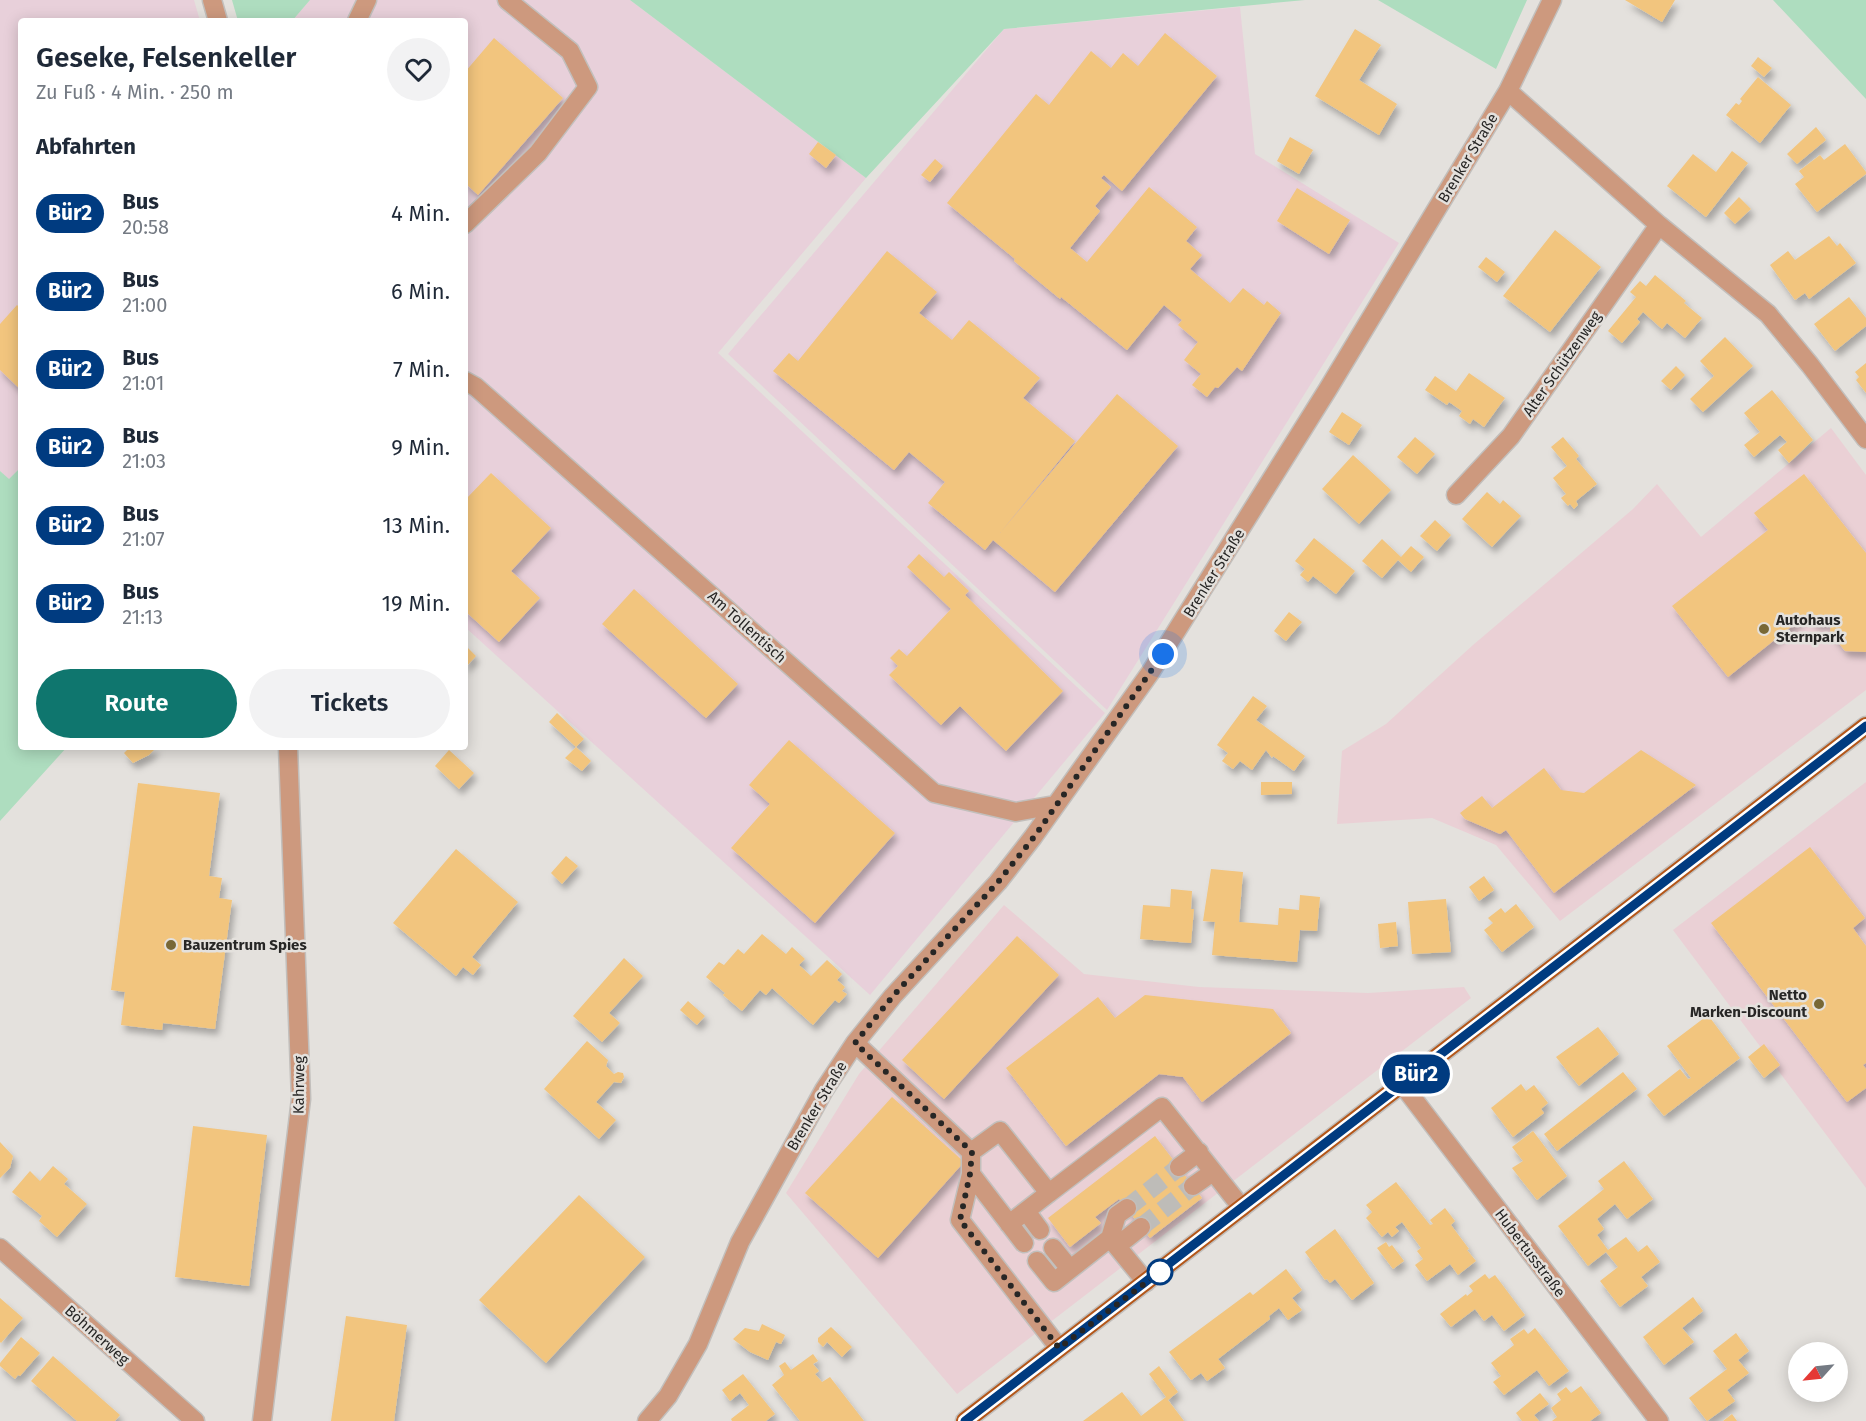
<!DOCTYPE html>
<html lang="de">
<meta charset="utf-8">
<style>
body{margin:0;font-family:"Fira Sans",sans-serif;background:#f2f2f3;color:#1f2937;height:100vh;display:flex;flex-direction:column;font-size:22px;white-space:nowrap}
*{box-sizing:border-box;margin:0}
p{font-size:20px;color:#747a83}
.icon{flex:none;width:33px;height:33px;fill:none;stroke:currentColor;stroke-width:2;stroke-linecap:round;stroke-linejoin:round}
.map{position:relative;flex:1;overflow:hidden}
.drawer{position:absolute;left:18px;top:18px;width:450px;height:732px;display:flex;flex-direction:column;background:#fff;border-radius:6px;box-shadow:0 3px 15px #0003}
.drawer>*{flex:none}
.badge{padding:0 12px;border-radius:20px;font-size:21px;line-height:39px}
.needle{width:39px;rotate:243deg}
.controls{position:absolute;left:1788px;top:1342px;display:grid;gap:12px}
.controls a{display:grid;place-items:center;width:60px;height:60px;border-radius:50%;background:#fff;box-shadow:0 3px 15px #0003;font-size:30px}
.you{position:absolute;width:30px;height:30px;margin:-15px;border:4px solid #fff;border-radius:50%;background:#1a73e8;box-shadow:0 0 0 9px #1a73e833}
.map>.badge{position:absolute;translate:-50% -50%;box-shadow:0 0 0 3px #fff}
h2{padding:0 18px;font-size:22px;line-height:54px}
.round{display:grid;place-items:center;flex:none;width:63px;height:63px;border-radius:32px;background:#f2f2f3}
.headline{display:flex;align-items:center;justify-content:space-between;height:102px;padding:0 18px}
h1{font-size:28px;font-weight:600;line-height:45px}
.action{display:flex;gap:12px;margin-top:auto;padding:12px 18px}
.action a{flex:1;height:69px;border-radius:36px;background:#0f766e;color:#fff;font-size:24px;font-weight:600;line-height:69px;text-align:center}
.action a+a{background:#f2f2f3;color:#1f2937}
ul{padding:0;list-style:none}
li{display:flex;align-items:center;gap:18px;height:78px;padding:0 18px}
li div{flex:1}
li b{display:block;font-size:22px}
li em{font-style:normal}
li .badge{min-width:66px;font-weight:700;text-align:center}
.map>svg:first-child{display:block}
</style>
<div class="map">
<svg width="1866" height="1421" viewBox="0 0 1866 1421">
<defs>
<filter id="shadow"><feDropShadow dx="3.5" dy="6" stdDeviation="3" flood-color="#0004"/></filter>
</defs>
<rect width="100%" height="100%" fill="#e4e1dd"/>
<path fill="#ead0d5" d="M1831,428L1866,475V690L1560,921L1496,845L1432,818L1337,824L1342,751L1386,724L1473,645L1633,509L1657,484L1701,537Z
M1866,782V1188L1673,930Z
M1004,905L1084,974L1199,987L1368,993L1464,987L1471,998L957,1394L786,1193L859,1074Z"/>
<path fill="#e8d0da" d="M0,0H194L200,21H21V467L9,480L0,471Z
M310,0H630L866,178L718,353L1105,713L870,995L465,627V21H292Z
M1240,7L1255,154L1399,243L1107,710L728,354L1004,29Z"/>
<path fill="#aeddbf" d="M232,0H310L292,21H238Z
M630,0H1305L1004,29L866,178Z
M1378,0H1527L1496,69Z
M1773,0H1866V99Z
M21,467V747H67L0,821V471L9,479Z"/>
<path fill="#f2c57e" filter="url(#shadow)" d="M1625,0H1675L1662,22Z
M1355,29L1381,45L1359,80L1397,104L1379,135L1315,96Z
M1165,33L1217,76L1122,191L1104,175L1101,178L1111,187L1095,206L1100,211L1070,248L1087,262L1149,187L1197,227L1186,241L1202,255L1190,269L1230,303L1243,288L1264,305L1267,301L1281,313L1242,371L1237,367L1218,388L1215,387L1207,397L1192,385L1201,374L1184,360L1198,342L1178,325L1182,320L1164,305L1127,350L1061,297L1060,299L1014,261L1015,259L947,203L1036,94L1049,105L1091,51L1111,68L1123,53L1138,66Z
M494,38L563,98L478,195L465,183V72Z
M1758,57L1772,68L1764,77L1751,66Z
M1758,77L1791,105L1760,143L1726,115L1736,103L1739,105L1742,101L1740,99Z
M1816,127L1826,140L1797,164L1787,154Z
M1290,137L1313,150L1299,174L1277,161Z
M818,142L836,155L826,168L809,154Z
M1845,144L1866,172V174L1817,212L1795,184L1804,177L1799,171L1820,155L1824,160Z
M1732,151L1748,163L1706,217L1667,186L1693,154L1716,172Z
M935,159L943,166L930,182L921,175Z
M1297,188L1350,220L1329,254L1277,221Z
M1739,197L1751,209L1735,224L1724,213Z
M1555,230L1601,267L1550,332L1503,296Z
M1829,236L1837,246L1840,243L1856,263L1809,299L1805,293L1795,300L1770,265L1788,251L1795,260Z
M887,251L937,292L919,313L952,340L969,320L1040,378L1023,398L1075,441L1000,533L1117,394L1178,446L1055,592L993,540L985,550L928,503L945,482L909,452L894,470L773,371L789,353L798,361Z
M1486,257L1505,272L1497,282L1478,267Z
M1655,275L1686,301L1684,303L1702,318L1685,338L1667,323L1662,329L1643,312L1637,319L1640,322L1622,343L1608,331L1636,297L1630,292L1640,281L1646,286Z
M1849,297L1866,318V326L1835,351L1814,324Z
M17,305L21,309V390L0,370V324Z
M1725,337L1753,366L1703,412L1690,399L1714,376L1700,361Z
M1866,363V393L1856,380L1859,377L1855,372Z
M1676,366L1685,375L1671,390L1661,381Z
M1469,373L1505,398L1484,427L1473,419L1470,424L1459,416L1462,411L1449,402L1447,405L1425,390L1435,376L1456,391Z
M1772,390L1813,440L1789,463L1778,450L1787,442L1780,435L1754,457L1744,445L1760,432L1744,413Z
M1342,412L1362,425L1349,445L1329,432Z
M1415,437L1435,454L1417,474L1397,457Z
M1563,437L1579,456L1576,459L1597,484L1576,501L1578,505L1574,509L1570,504L1568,506L1561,498L1566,494L1553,478L1567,466L1551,447Z
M1353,455L1391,490L1359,524L1322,489Z
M491,473L551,528L511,571L540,598L499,642L465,611V500Z
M1804,474L1866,553V652L1845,651L1830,632L1831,624H1815L1807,614L1728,677L1672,606L1768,530L1754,513Z
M1487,492L1500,504L1503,500L1521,516L1492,547L1462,519Z
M1435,520L1451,535L1437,551L1420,536Z
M1314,538L1355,571L1336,594L1313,576L1308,582L1300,575L1305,569L1295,561Z
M1382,539L1401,557L1411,546L1424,557L1411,572L1398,560L1382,578L1362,561Z
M919,554L944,577L949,572L969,591L965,595L1063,691L1006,751L960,706L941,725L889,675L898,666L890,658L899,649L907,656L951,609L907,567Z
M634,589L738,684L706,718L602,624Z
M1289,612L1302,622L1286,641L1274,631Z
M465,645L476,656L465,668Z
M1253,696L1267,706L1256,720L1305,756L1294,771L1273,756L1272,758L1266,750L1252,770L1240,761L1233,769L1222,761L1228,753L1217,745Z
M557,713L584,739L576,747L549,722Z
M789,740L895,833L815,923L731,848L770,804L749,785Z
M130,747H157L149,755L133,763L124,753Z
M576,747L591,761L582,771L565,758Z
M449,750L474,773L459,789L435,766Z
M1641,750L1696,785L1554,893L1506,830L1500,834L1465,819L1460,813L1482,796L1492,808L1544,768L1561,790L1584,793Z
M1261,782H1292V794L1261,795Z
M138,783L220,793L209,876L222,878L219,898L232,900L215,1029L163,1023L162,1030L121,1025L125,992L111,990Z
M1810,847L1865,918L1853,928L1866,946V1063L1863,1065L1866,1069V1088L1847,1102L1711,923Z
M456,849L518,902L472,957L481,965L473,975L463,967L456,976L393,923Z
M566,856L578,866L562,884L551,873Z
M1211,869L1243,872L1239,922L1278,925L1279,908L1299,910L1300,895L1320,897L1317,931L1300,930L1297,962L1212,955L1215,922L1203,921Z
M1484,876L1494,890L1479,901L1469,887Z
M1171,889L1192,891L1191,909H1194L1191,943L1140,939L1143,905L1170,907Z
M1446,899L1451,952L1412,954L1408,902Z
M1516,904L1534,927L1502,952L1484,930L1493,923L1488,918L1501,908L1505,913Z
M1396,922L1398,946L1380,948L1378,924Z
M762,934L786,954L792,947L805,959L799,965L811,976L827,960L842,974L837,980L845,987L842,991L847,994L839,1003L835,1000L813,1025L772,988L766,995L760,990L742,1011L723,995L725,993L706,977L719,962L724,965L738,949L744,954Z
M1017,936L1059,975L944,1099L902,1060Z
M624,958L643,976L609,1013L620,1023L602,1042L573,1016Z
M1145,995L1273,1009L1291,1033L1202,1102L1183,1077L1159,1074L1066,1146L1006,1068L1098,997L1115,1018Z
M688,1001L705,1016L697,1025L680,1010Z
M1708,1015L1740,1058L1664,1116L1647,1095L1680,1069L1688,1079L1691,1078L1667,1046Z
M1598,1027L1619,1054L1579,1086L1556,1057Z
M587,1041L608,1060L606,1066L614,1074L618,1072L623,1073L624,1077L621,1083L614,1082L596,1102L616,1120L599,1139L544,1089Z
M1764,1044L1780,1065L1764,1078L1748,1057Z
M1623,1072L1637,1089L1557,1151L1544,1134Z
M1521,1084L1526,1091L1534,1085L1548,1103L1541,1109L1544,1113L1513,1137L1491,1108Z
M892,1097L964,1162L878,1258L805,1193Z
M193,1126L267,1135L249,1286L175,1277Z
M1533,1131L1567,1176L1537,1200L1512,1168L1523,1161L1512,1147Z
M1155,1136L1202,1198L1150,1238L1119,1199L1095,1217L1101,1223L1070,1247L1048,1218Z
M0,1142L13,1156L10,1168L0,1178Z
M1624,1161L1653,1199L1627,1219L1615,1204L1597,1219L1604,1229L1597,1235L1608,1250L1626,1237L1638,1252L1647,1245L1660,1262L1641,1277L1648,1286L1620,1307L1600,1281L1618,1267L1606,1252L1588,1266L1558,1226L1604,1189L1598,1181Z
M53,1166L68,1179L64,1184L87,1204L57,1237L39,1221L42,1216L12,1192L30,1171L40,1181Z
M1396,1182L1430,1225L1433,1224L1430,1220L1445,1208L1455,1221L1451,1225L1469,1249L1467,1250L1476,1261L1458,1275L1450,1264L1427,1281L1415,1265L1423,1259L1417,1251L1421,1248L1402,1222L1395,1227L1399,1231L1392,1237L1388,1232L1382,1237L1366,1218L1372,1212L1366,1205Z
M579,1195L645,1257L546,1363L479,1300Z
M1335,1229L1374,1283L1352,1300L1335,1279L1330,1283L1327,1279L1325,1280L1305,1252Z
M1386,1242L1389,1247L1392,1245L1404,1261L1393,1269L1377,1248Z
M1286,1269L1302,1290L1292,1298L1302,1310L1288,1320L1279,1308L1269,1316L1270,1319L1218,1359L1225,1368L1207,1381L1201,1373L1191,1380L1169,1352L1250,1292L1253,1295Z
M1485,1274L1489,1279L1495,1275L1525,1315L1504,1331L1492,1315L1484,1321L1475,1309L1451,1327L1440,1314L1466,1294L1467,1296L1473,1291L1469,1286Z
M1693,1297L1703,1311L1682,1328L1694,1342L1664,1365L1643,1337Z
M0,1298L23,1318L1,1343L0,1342Z
M346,1316L407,1325L394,1421H331Z
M762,1324L785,1335L781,1344L776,1342L768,1360L750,1352L733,1339L745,1328L759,1331Z
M831,1327L852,1347L842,1357L827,1342L823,1347L818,1342V1338Z
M1535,1328L1569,1371L1549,1386L1537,1370L1504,1395L1493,1382L1501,1376L1491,1363L1514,1345L1510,1339L1524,1329L1528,1334Z
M1736,1333L1749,1351L1738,1360L1749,1373L1727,1390L1735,1401L1707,1421L1689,1398L1727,1369L1713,1351Z
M21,1337L40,1353L20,1376L18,1375L15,1379L0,1366V1363Z
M813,1354L818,1361L813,1364L819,1371L815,1374L822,1382L830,1377L864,1421H800L772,1385L784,1375L779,1366L785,1362L791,1370Z
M53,1356L120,1415L115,1421H77L31,1381Z
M1159,1366L1178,1392L1168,1400L1184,1421H1083L1122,1392L1141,1416L1166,1397L1149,1374Z
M743,1374L775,1414L766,1421H732L731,1419L749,1405L740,1393L730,1401L722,1390Z
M1581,1386L1601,1413L1590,1421H1552L1557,1417L1551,1408L1561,1400L1557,1394L1566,1387L1571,1393Z
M1540,1393L1549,1404L1534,1415L1539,1421H1522L1516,1413Z
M1732,1414L1737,1421H1723Z"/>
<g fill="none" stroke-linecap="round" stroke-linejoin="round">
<path stroke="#bebcb8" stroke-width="18" stroke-dasharray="18 9" stroke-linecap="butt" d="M1127,1208L1179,1167
M1141,1227L1193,1186"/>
<g stroke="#c2bfbc" stroke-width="21">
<path id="minor" d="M212,0L218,21
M357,21L367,0
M1508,91L1659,225L1768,314L1810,365L1866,439
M465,224L538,153L588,87L570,51L507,0
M465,381L476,387L934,793L1016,812L1055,805
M1456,495L1511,436L1659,225
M855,1043L971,1152V1174L960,1220L1059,1348
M1402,1084L1659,1421
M971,1152L1000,1131L1049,1193L1162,1107L1242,1208
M1179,1167L1199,1152
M971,1174L1024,1243
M1193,1186L1213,1172
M1026,1211L1040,1230
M1009,1224L1049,1193
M1110,1238L1117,1215L1127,1208
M1117,1246L1141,1227
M0,1248L195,1421
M1053,1248L1070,1269
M1037,1261L1054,1282L1110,1238L1146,1282
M262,1421L301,1099L288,747
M647,1421L668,1396L698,1344L740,1242L824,1090L855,1043L893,996L998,882L1033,837L1150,673L1328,389L1508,91L1552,0"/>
</g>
<g stroke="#c2bfbc" stroke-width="21">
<path id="major" d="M965,1421L1866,726"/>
</g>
<use href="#minor" stroke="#cd997e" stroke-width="18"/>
<use href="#major" stroke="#b3571a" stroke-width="18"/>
</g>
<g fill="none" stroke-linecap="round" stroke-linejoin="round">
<g stroke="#fff" stroke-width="14">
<path id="line" d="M965,1421L1866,726"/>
</g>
<use href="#line" stroke="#003b80" stroke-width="9"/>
<path stroke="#272625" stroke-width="6" stroke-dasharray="0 10.8" d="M1160,1272L1059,1348L960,1220L970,1174L972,1152L855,1043L893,996L998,882L1034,837L1163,654"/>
</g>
<g fill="#786836" stroke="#e4e1dd" stroke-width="2">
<circle cx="1764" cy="629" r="6"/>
<circle cx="171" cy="945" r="6"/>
<circle cx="1819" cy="1004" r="6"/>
</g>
<circle fill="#fff" stroke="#003b80" stroke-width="3" cx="1160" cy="1272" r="12"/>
<g text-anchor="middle" stroke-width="5" stroke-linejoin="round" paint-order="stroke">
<g font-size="15" fill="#272625" stroke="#e4e1dd">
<text transform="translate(1468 158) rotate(-59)" y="5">Brenker Straße</text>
<text transform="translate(1562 364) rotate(-55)" y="5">Alter Schützenweg</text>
<text transform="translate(1214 573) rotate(-58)" y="5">Brenker Straße</text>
<text transform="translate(747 627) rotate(42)" y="5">Am Tollentisch</text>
<text transform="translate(299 1085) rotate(-89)" y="5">Kahrweg</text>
<text transform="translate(817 1106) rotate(-59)" y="5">Brenker Straße</text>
<text transform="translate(1530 1253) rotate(53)" y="5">Hubertusstraße</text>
<text transform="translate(97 1335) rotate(42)" y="5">Böhmerweg</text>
</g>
<g font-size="15" font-weight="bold" fill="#272625" stroke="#e4e1dd" text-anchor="start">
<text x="1776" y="625">Autohaus<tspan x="1776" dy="17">Sternpark</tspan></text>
<text x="183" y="950">Bauzentrum Spies</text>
<text x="1807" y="1000" text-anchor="end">Netto<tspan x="1807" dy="17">Marken-Discount</tspan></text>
</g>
</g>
</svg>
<div class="controls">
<a><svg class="needle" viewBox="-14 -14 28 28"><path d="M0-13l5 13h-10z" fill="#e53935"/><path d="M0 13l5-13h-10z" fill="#747a83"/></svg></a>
</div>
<div class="you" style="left:1163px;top:654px"></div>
<b class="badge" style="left:1416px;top:1074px;background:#003b80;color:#fff">Bür2</b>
<section class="drawer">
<div class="headline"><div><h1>Geseke, Felsenkeller</h1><p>Zu Fuß · 4 Min. · 250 m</p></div><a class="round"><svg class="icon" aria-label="heart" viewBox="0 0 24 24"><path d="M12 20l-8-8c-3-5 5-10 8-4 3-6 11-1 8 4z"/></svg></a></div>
<h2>Abfahrten</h2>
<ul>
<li><span class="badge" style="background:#003b80;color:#fff">Bür2</span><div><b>Bus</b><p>20:58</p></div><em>4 Min.</em></li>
<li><span class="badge" style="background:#003b80;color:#fff">Bür2</span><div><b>Bus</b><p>21:00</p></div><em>6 Min.</em></li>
<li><span class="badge" style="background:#003b80;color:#fff">Bür2</span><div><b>Bus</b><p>21:01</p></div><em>7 Min.</em></li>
<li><span class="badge" style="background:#003b80;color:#fff">Bür2</span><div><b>Bus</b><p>21:03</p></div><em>9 Min.</em></li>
<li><span class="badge" style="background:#003b80;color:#fff">Bür2</span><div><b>Bus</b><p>21:07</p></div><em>13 Min.</em></li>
<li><span class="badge" style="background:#003b80;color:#fff">Bür2</span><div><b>Bus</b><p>21:13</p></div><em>19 Min.</em></li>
</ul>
<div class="action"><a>Route</a><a>Tickets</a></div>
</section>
</div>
